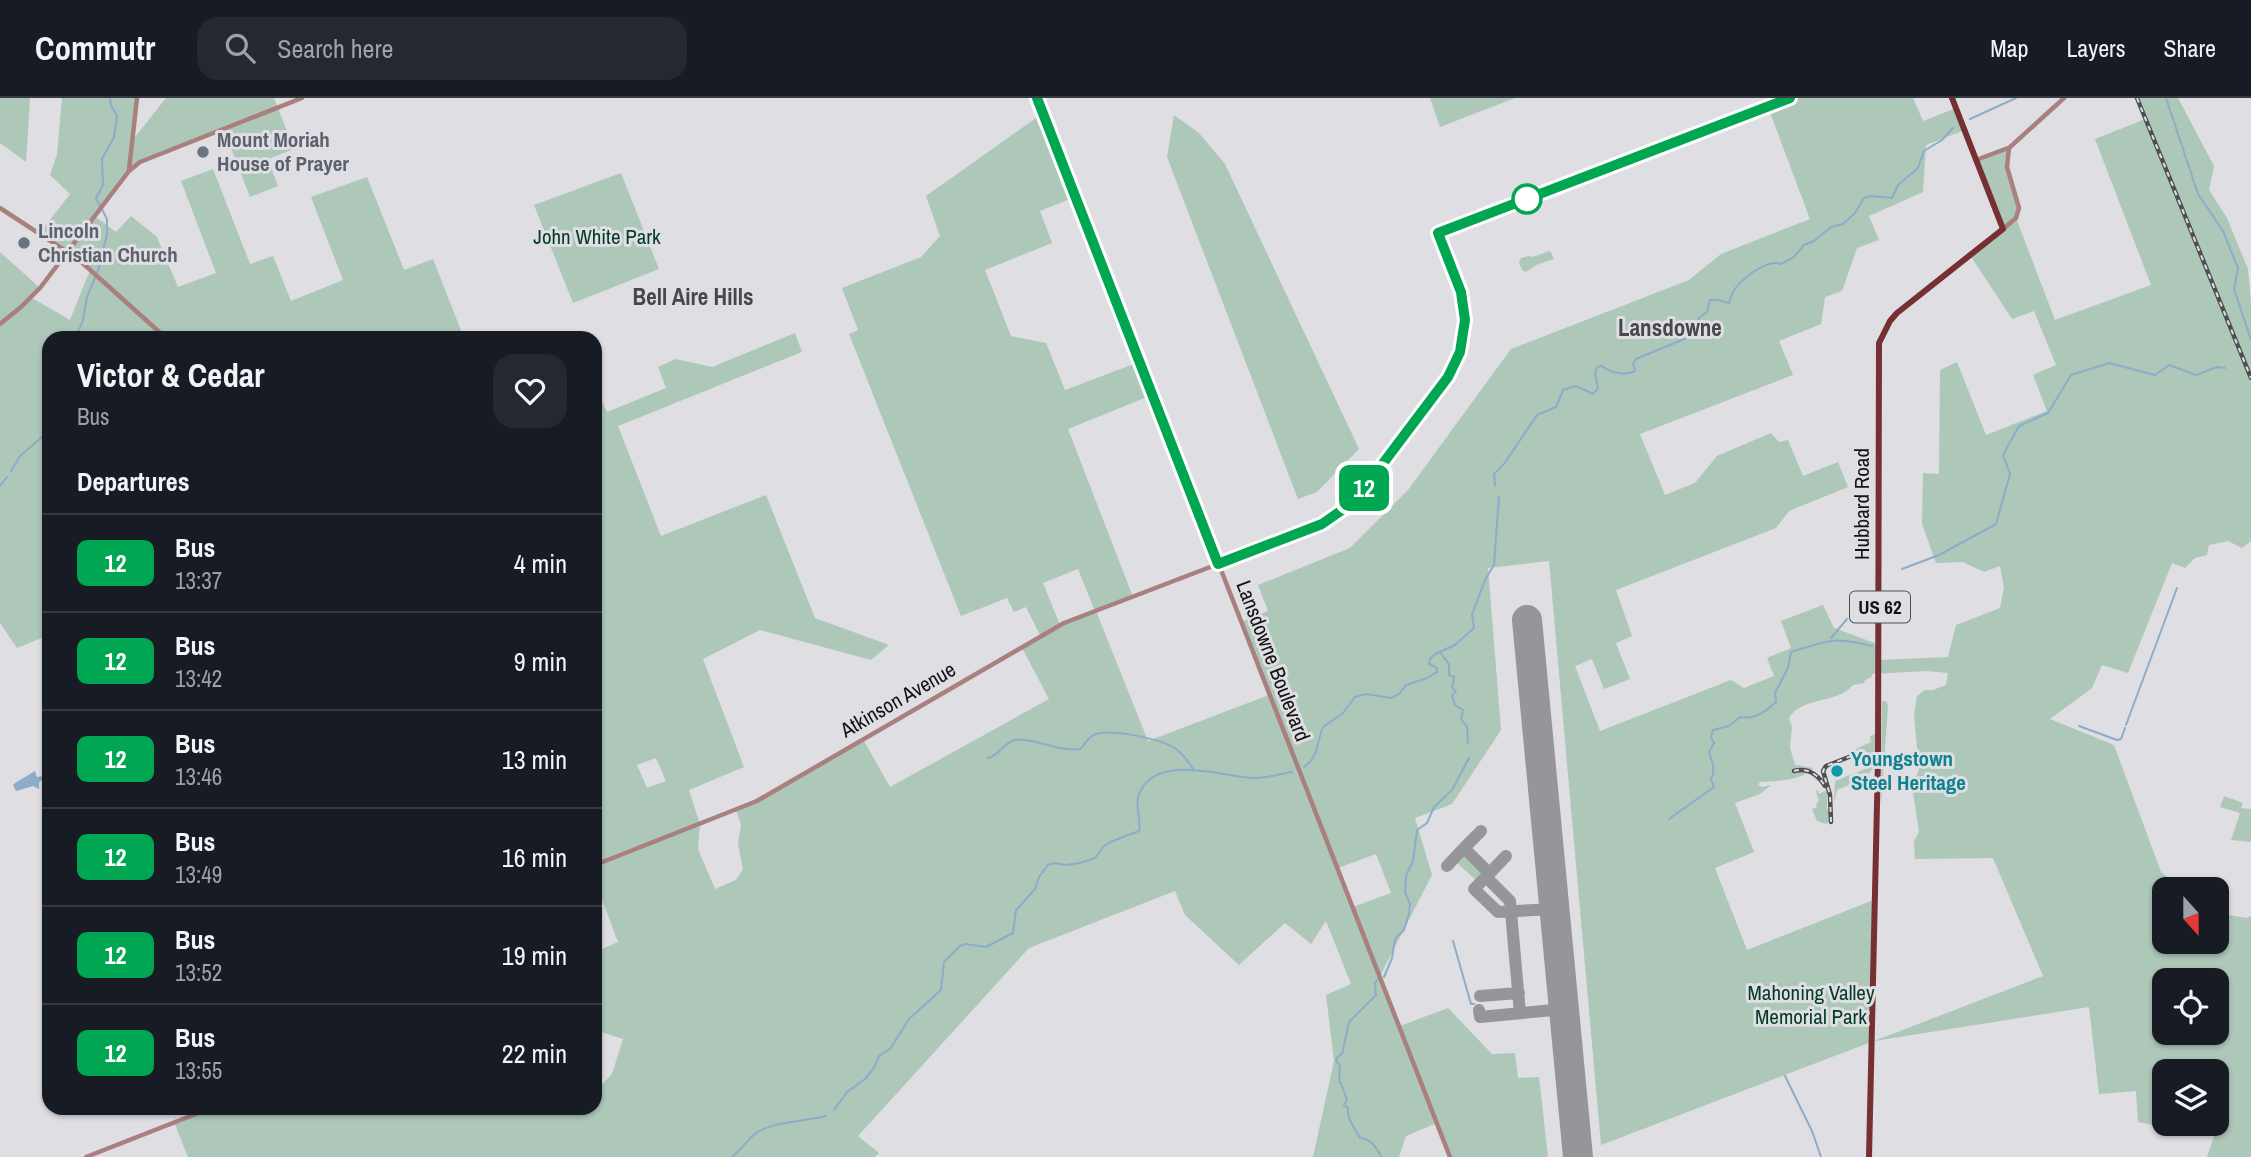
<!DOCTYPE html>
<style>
body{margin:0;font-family:"Archivo Narrow",sans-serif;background:#242831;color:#f1f3f6;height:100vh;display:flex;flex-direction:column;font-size:26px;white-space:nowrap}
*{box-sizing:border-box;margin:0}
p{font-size:23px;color:#9ea1a6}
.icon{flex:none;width:38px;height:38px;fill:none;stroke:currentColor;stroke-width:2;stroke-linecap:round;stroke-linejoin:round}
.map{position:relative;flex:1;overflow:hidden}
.drawer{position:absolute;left:42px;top:233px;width:560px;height:784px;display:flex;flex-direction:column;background:#171b24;border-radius:21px;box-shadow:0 2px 5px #0004}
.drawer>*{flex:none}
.badge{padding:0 14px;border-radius:10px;font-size:24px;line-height:46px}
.needle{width:46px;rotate:159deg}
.buttons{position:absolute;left:2152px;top:779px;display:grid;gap:14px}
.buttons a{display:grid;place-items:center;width:77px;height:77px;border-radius:14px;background:#171b24;box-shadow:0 2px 5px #0004;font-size:35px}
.map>.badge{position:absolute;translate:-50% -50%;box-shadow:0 0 0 4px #fff}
h2{padding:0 35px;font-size:26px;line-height:63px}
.round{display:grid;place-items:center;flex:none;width:74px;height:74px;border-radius:21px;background:#242831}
.head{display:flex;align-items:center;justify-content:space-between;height:119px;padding:0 35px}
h1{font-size:33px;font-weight:700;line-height:52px}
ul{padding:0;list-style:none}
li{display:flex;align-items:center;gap:21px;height:98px;padding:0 35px;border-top:2px solid #363941}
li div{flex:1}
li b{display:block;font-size:26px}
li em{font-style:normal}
li .badge{min-width:77px;font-weight:700;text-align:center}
header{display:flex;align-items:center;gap:42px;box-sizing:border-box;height:98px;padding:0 35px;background:#171b24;border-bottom:2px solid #363941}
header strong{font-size:33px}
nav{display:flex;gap:38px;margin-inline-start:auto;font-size:24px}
.search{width:490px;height:63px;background:#242831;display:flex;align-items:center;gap:18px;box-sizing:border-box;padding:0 24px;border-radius:21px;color:#9ea1a6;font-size:26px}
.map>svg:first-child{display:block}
</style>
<header>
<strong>Commutr</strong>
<div class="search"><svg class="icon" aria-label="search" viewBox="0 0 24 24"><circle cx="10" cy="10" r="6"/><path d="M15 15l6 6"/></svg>Search here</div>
<nav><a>Map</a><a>Layers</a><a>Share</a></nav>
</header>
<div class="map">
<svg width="2251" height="1059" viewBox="0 0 2251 1059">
<rect width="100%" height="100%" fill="#dedee3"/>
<path fill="#adc7b9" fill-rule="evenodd" d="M0,0H30L26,64L0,45Z
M62,0H137L132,43L166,0H274L294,51L268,61L278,88L250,99L223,30L149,59L129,73L96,119L116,134L131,118L157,139L178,189L216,175L181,83L213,71L250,166L273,158L291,203L343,182L311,99L367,79L404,172L433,161L464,240H229L225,237L222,240H49V548L44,539L17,550L0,525V154L40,190L32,200L70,222L90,172L39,136L70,96L50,77L57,56Z
M1430,0H1515L1440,29Z
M1790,0H1913L1923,23L1956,10L1965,32L1926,47L1923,94L1869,118L1879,142L1857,150L1842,193L1825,199L1821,226L1779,243L1793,277L1640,336L1665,397L1695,385L1717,358L1771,335L1779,344L1788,342L1803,378L1838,364L1848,389L1789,413L1776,430L1616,492L1632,538L1616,545L1630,581L1604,591L1592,561L1575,568L1600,633L1731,582L1744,590L1774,578L1767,560L1791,550L1781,523L1823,507L1834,530L1880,547V562L1948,559L1956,527L2000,510L2004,490L2000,468L1984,474L1963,464L1936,465L1922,426L1923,375L1939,376L1940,272L1957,264L1986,337L2047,313L2033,277L2056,267L2034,213L2012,221L1970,157L2003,131L1976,62L2009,50C2004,74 2020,96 2016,120L2055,222L2151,187L2095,41L2148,20L2140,0H2178L2214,68L2209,92L2227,120L2248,171L2251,204V443L2242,450L2228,443L2209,447L2207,457L2195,460L2185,470L2172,465L2128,575L2102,567L2092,590L2050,621L2114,647L2161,774L2182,791H2165V844H2217V815L2246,820L2251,818V1059H2207L2214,1038L2138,1024L2136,993L2099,996L2089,909L1874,943L1601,1047L1549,463L1488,470L1501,632L1452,706L1415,720L1432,777L1380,878L1400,928L1448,910L1492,956L1515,955L1518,980L1539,979L1548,1059H1450L1437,1025L1406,1038L1399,1059H1313L1334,963L1326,897L1351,886L1326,823L1311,846L1285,825L1239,867L1185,817L1175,793L1029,850L858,1038L879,1055L875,1059H188L174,1024L211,1010H595V994L612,976L623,941L595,932V854L618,844L595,783V287L607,314L666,290L658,269L676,261L712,269L795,235L802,254L618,328L661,438L766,397L815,520L889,547L871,562L760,532L703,561L744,669L689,692L700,726L698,751L715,791L736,782L743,771L738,746L741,727L736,712L863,641L890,689L1049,601L1021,548L1040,537L1026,509L1014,514L1007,500L961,518L849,236L858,232L842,190L921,159L940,138L926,98L1043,15L1075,99L1040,113L1052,145L985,172L1011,238L1046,245L1065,292L1139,264L1152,297L1068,331L1133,499L1096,513L1148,643L1269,597L1241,524L1268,513L1258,487L1350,450L1408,392L1511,251L1689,182L1721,156L1810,121L1768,9ZM1078,471L1095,513L1060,527L1043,485ZM1927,573L1948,575L1946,587L1933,592H1925L1917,598L1914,617L1919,670L1913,694L1919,734L1914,743L1915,761L1993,760L2043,878L1874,943L1876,801L1747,852L1715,770L1754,754L1735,705L1760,696L1771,687L1762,689L1758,687L1760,684C1776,683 1802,683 1813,670L1795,667L1790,650L1792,629L1789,620C1802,598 1838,606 1853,587L1864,585L1865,582L1872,579V576ZM656,660L666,683L647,690L637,667ZM1376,756L1391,795L1353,809L1338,770ZM2165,882H2217V934H2165ZM2165,973H2217V1026H2165Z
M1174,17L1199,35L1225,66L1359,351L1317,394L1298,401L1167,59Z
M621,75L659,171L573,205L534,107Z
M1550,153L1554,161L1536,167L1526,174L1522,172L1519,165L1521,160L1529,158L1533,159Z
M1882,603H1886L1888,608L1881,707Z
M1875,636V657L1864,662L1862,657L1865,653L1863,652L1852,655L1854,652L1871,644L1870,638Z
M1872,663L1875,665C1871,680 1851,686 1837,692L1834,705L1835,683L1865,671L1864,666Z
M1817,692L1819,696L1825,693L1827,694V711L1830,713V723L1826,726L1817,723L1812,711L1817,709L1816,706L1819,703L1816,693Z
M2224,698L2243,705L2241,710L2251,711V744L2231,742L2240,715L2220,709Z
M1461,756L1483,775L1476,782L1456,764L1455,762Z"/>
<path fill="#8cadc9" d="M35,673L37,679L43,678L45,680L39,684V691L33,688L16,693L13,687L15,685Z"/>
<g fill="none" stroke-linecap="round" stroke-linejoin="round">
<path stroke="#8cadc9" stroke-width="2" d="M2166,0L2198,96L2223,133L2238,170L2234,191L2251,242
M1970,21L2016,0
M76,240L83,222L87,199L99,170L107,136V121L96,100L103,87L102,61L114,39L117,18L111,7L110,0
M11,373L20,358L49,333
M0,388L7,379
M1495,388L1494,376L1504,366L1537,317L1556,309L1563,292L1576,288L1593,296L1598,290L1595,276L1597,269L1602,268C1611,275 1625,278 1635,273L1633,266L1636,261L1694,237L1699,220L1707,214L1710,202H1718L1729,205C1730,202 1731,198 1733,194C1740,182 1767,160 1781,166L1794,159L1804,147L1814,143L1831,129L1843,126L1855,115L1864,100L1872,98L1892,100L1898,87L1918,70L1924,53L1942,42L1953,30
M1902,471L1939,457L1996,426L2010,376L2003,357L2019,328L2048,315L2071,277L2109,265L2155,277L2169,267L2196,277L2217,269L2225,270
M1831,540L1847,521
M1440,554L1449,566V577L1454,579L1452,590L1456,593L1452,598L1455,607L1463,612L1461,621L1467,629L1468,645
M2126,627L2177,490
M2079,628L2117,642L2121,641L2125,630
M988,660C1000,657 1003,645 1015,642C1033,639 1057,654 1080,651C1086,646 1088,638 1096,636C1113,631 1162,641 1176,651C1184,657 1189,665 1194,672
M1304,669C1318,660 1317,644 1323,629L1343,615L1355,599L1366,596L1391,600L1399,596L1406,587L1427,580L1437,574V570L1429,566L1430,561L1435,556L1455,547L1474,530L1472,516L1486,480L1494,467L1499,399
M1669,721L1714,689L1711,681C1716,673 1712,662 1709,654L1714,645L1711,640L1713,632L1729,628L1740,619C1755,622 1765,614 1776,604L1775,595L1788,570L1791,554C1827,543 1834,538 1872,548
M1453,843L1471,906H1474
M1384,879L1392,860L1395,841L1404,832L1409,816L1410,806L1405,794L1406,778L1413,763L1417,732L1427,725L1434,709L1452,692L1469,660
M1378,881L1375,885L1376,897L1349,924L1342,956L1337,959L1336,962L1340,968L1339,984L1341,985L1347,1002L1344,1007L1348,1010C1346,1020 1356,1032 1360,1040C1373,1041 1376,1051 1382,1059
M1785,978L1812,1033L1821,1059
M834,1012L847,994L865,981L874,970L879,958L890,951L909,921L941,892L944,864L960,848L965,846L986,849L1013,835L1016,812L1035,791L1039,779L1048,767L1054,765L1066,767L1080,765L1095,760L1104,748L1110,744L1139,733C1142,721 1134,709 1139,696C1156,654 1222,679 1254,680C1267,680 1280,676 1292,674
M732,1059C741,1052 747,1042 756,1035C771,1024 808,1023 826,1018"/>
<path stroke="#96969a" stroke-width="12" d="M1481,733L1464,750L1489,775
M1506,758L1486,779L1510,803L1520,915
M1447,768L1464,750
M1486,779L1474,791L1498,814L1554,811
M1480,898L1519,895
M1479,912L1480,919L1564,911"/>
<path stroke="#96969a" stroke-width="30" d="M1527,522L1578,1059"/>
<path stroke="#aa807f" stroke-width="4.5" d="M1037,0L1450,1059
M1976,62L2008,50
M129,72L137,0
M0,110L78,161L166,240
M2003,131L2016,120L2019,110L2007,69L2009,50L2064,0
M0,226L21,209L40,190L129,73L140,64L302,0
M595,767L757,703L1064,525L1218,466
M86,1059L211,1010"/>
<path stroke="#763033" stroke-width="6" d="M1869,1059L1878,662L1879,245L1890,223L1897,215L2003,131L1952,0"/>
<g stroke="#4f4f52" stroke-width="4.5">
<path id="rail" d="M2137,0L2251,280
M1794,673C1808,669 1818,677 1825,688
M1831,724L1830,697L1823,673L1826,668L1854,657"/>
</g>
<use href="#rail" stroke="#dedee3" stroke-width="2" stroke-dasharray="5" stroke-linecap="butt"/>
</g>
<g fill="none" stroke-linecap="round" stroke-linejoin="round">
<g stroke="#fff" stroke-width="16">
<path id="line" d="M1037,0L1218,466L1322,426L1345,410L1372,380L1448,279L1460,254L1465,222L1461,194L1438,135L1790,0"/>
</g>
<use href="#line" stroke="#00a651" stroke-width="10"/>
</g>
<g fill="#6b7280" stroke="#dedee3" stroke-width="2.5">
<circle cx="203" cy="54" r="7"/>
<circle cx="24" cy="145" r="7"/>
</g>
<circle fill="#fff" stroke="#00a651" stroke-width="3.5" cx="1527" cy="101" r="14"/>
<circle fill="#0f9aa8" stroke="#dedee3" stroke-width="2.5" cx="1837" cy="673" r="7"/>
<g text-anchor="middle" stroke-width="6" stroke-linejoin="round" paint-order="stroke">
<rect fill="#dedee3" stroke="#505053" stroke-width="2" x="1850" y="493.5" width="60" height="31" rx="5"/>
<g font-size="19" font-weight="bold" fill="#131315">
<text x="1880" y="516">US 62</text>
</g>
<g font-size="21" font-weight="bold" fill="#5b616d" stroke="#dedee3" text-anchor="start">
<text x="217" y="49">Mount Moriah<tspan x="217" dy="24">House of Prayer</tspan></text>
<text x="38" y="140">Lincoln<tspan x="38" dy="24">Christian Church</tspan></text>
</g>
<g font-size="21" fill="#023c27" stroke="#dedee3">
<text x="597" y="146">John White Park</text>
<text x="1811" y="902">Mahoning Valley<tspan x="1811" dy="24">Memorial Park</tspan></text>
</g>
<g font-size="21" fill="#131315" stroke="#dedee3">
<text transform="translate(1862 406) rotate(-90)" y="7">Hubbard Road</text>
<text transform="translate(1273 563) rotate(69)" y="7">Lansdowne Boulevard</text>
<text transform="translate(898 602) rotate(-30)" y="7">Atkinson Avenue</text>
</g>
<g font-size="21" font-weight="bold" fill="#0d838f" stroke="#dedee3" text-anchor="start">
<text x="1851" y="668">Youngstown<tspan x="1851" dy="24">Steel Heritage</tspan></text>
</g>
<g font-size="23" font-weight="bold" fill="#48474b" stroke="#dedee3">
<text x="693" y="207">Bell Aire Hills</text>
<text x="1670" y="238">Lansdowne</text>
</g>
</g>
</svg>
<div class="buttons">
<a><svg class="needle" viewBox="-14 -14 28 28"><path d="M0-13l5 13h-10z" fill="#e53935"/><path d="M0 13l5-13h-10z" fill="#9ea1a6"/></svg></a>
<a><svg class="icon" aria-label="locate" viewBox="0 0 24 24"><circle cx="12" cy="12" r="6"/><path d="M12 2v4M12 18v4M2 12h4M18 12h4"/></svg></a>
<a><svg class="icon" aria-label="layers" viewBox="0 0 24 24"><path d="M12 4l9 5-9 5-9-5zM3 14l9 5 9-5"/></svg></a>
</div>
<b class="badge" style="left:1364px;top:390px;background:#00a651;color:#fff">12</b>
<section class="drawer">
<div class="head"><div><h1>Victor &amp; Cedar</h1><p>Bus</p></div><a class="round"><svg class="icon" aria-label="heart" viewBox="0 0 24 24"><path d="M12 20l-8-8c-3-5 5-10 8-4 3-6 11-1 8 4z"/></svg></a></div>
<h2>Departures</h2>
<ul>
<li><span class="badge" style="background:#00a651;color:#fff">12</span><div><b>Bus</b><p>13:37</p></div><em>4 min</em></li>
<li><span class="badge" style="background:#00a651;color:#fff">12</span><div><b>Bus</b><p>13:42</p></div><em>9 min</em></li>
<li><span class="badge" style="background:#00a651;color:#fff">12</span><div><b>Bus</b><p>13:46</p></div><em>13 min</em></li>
<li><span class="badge" style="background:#00a651;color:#fff">12</span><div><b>Bus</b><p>13:49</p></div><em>16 min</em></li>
<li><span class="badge" style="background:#00a651;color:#fff">12</span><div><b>Bus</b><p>13:52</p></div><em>19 min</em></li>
<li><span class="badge" style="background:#00a651;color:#fff">12</span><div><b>Bus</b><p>13:55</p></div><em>22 min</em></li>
</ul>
</section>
</div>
